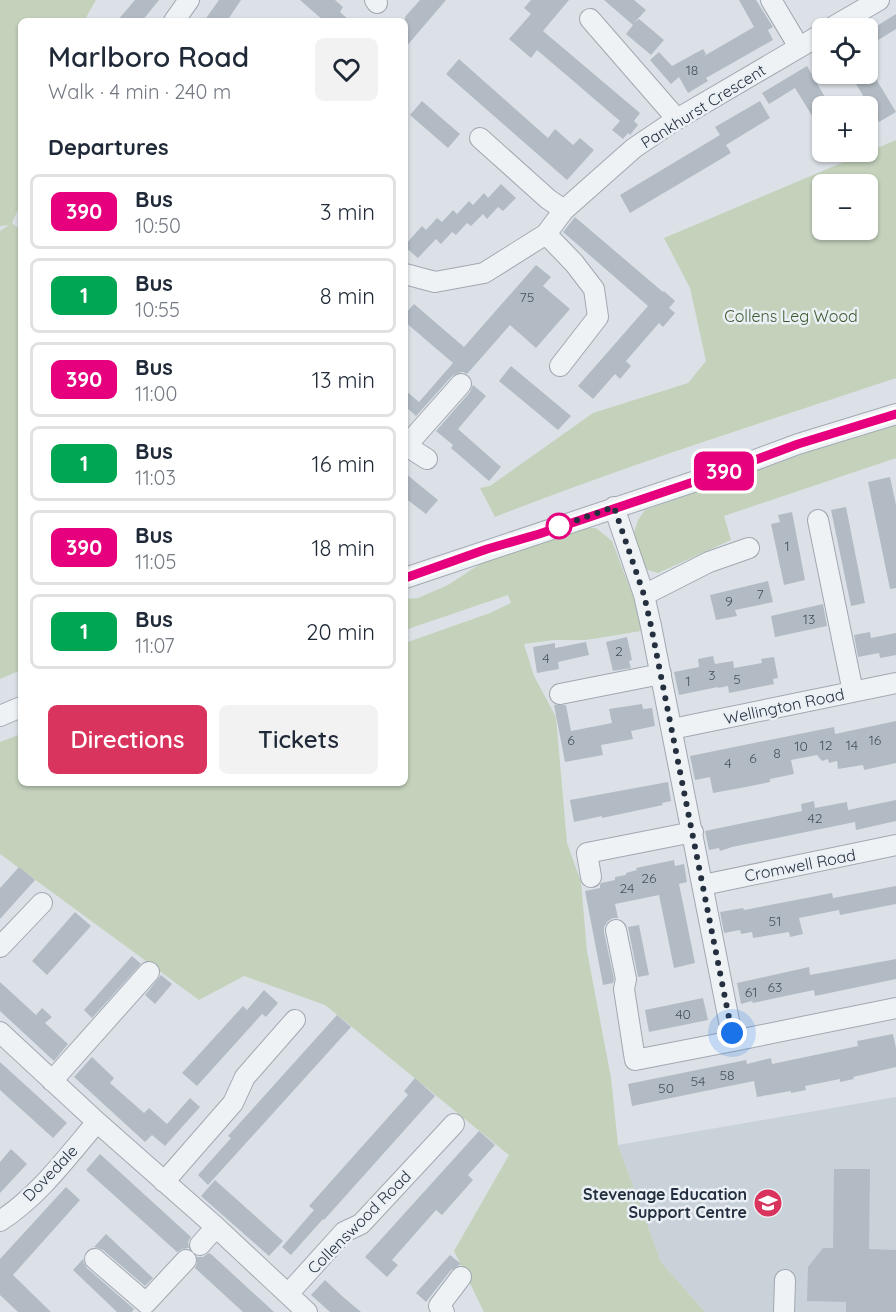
<!DOCTYPE html>
<meta charset="utf-8">
<style>
body{margin:0;font-family:Quicksand,sans-serif;background:#f2f2f3;color:#1f2937;height:100vh;display:flex;flex-direction:column;font-size:22px;white-space:nowrap}
*{box-sizing:border-box;margin:0}
p{font-size:20px;color:#747a83}
.icon{flex:none;width:33px;height:33px;fill:none;stroke:currentColor;stroke-width:2;stroke-linecap:round;stroke-linejoin:round}
.map{position:relative;flex:1;overflow:hidden}
.side{position:absolute;left:18px;top:18px;width:390px;height:768px;display:flex;flex-direction:column;background:#fff;border-radius:9px;box-shadow:0 2px 4px #0004}
.side>*{flex:none}
.badge{padding:0 12px;border-radius:9px;font-size:21px;line-height:39px}
.tools{position:absolute;left:812px;top:18px;display:grid;gap:12px}
.tools a{display:grid;place-items:center;width:66px;height:66px;border-radius:9px;background:#fff;box-shadow:0 2px 4px #0004;font-size:30px}
.you{position:absolute;width:30px;height:30px;margin:-15px;border:4px solid #fff;border-radius:50%;background:#1a73e8;box-shadow:0 0 0 9px #1a73e833}
.map>.badge{position:absolute;translate:-50% -50%;box-shadow:0 0 0 3px #fff}
h2{padding:0 30px;font-size:22px;line-height:54px}
.round{display:grid;place-items:center;flex:none;width:63px;height:63px;border-radius:9px;background:#f2f2f3}
.summary{display:flex;align-items:center;justify-content:space-between;height:102px;padding:0 30px}
h1{font-size:28px;font-weight:600;line-height:45px}
.button{display:flex;gap:12px;margin-top:auto;padding:12px 30px}
.button a{flex:1;height:69px;border-radius:9px;background:#d9345d;color:#fff;font-size:24px;font-weight:600;line-height:69px;text-align:center}
.button a+a{background:#f2f2f3;color:#1f2937}
ul{padding:0;list-style:none}
li{display:flex;align-items:center;gap:18px;height:75px;margin:0 12px 9px;padding:0 18px;border:3px solid #e0e1e3;border-radius:9px}
li div{flex:1}
li b{display:block;font-size:22px}
li em{font-style:normal}
li .badge{min-width:66px;font-weight:700;text-align:center}
.map>svg:first-child{display:block}
</style>
<div class="map">
<svg width="896" height="1312" viewBox="0 0 896 1312">
<rect width="100%" height="100%" fill="#dce1e7"/>
<path fill="#c9d1d9" d="M896,1097V1312H705L661,1262L618,1145Z"/>
<path fill="#c4d2bc" fill-rule="evenodd" d="M0,0H96L84,21H21V203L12,223L21,230V670L0,679V231L9,225L0,226Z
M896,140V378C762,423 626,465 495,517L480,488L490,486L593,413L688,383L706,361L690,288L664,238ZM867,184V230H822V184Z
M896,421V458L724,516L731,540L658,573L644,569L633,536L638,520L645,510Z
M582,528H596L612,541L636,604L641,631L586,640H554L524,644L534,676L556,717L567,843L581,882L587,951L611,1078L618,1145L661,1262L705,1312H484L454,1251L509,1155L325,1005L244,976L199,1000L0,854V742L21,734V783H405V643L490,613L511,603L508,595L405,630V599L418,598L448,585L483,562Z"/>
<path fill="#b2bbc4" d="M135,0H159L142,21H117Z
M219,0H241L227,21H204Z
M300,0H335L343,7L340,12L350,21H324Z
M420,0H446L405,48V17Z
M531,0H569L543,31L640,113L634,121L638,125L630,135L628,133L623,139L612,130L620,121L537,50L531,58L509,39L531,14L524,8Z
M604,0H634L646,10L634,23L639,19L664,40L651,55L626,34L633,25Z
M739,0H756L773,27L768,30L773,40L706,78L708,81L688,93L679,77L671,84L650,60L659,52L672,66L703,49L706,54L704,56L754,27Z
M896,14V29L867,47V32Z
M459,59L548,138L555,129L573,145L580,138L594,150L567,180L446,74Z
M807,66L830,106H822V132L795,88L769,104L762,93Z
M850,74H873L896,112L879,122Z
M422,101L460,134L448,148L410,115Z
M760,101L770,118L726,145L731,153L630,213L620,195L720,135L715,127Z
M501,184L516,198L503,211L498,207L487,219L483,214L471,226L467,223L456,235L452,232L441,244L436,239L418,258L405,247V245L422,226L426,230L437,218L442,222L453,210L457,214L469,201L473,205L484,193L488,198Z
M575,217L663,292L664,291L675,301L669,308L675,313L663,327L659,323L626,361L631,366L620,379L615,374L593,399L578,386L648,306L563,232Z
M536,265L551,277L543,286L570,309L536,348L510,325L467,374L463,372L458,373L452,376L416,416L405,406V390L419,402L453,363L405,322V314L414,304L464,347Z
M511,366L571,416L558,430L499,381Z
M473,385L486,396L458,429L501,467L489,481L451,448L453,445L436,431L470,392Z
M405,473L438,500L426,514L405,498Z
M890,477L896,505V588L890,589L868,482Z
M846,507L865,603L851,606L831,510Z
M792,512L805,580L784,585L771,524L780,522L778,515Z
M768,581L773,602L735,610L737,616L716,620L710,595Z
M823,604L827,626L775,637L771,616Z
M870,632L871,638L896,633V655L880,658L879,653L858,657L854,635Z
M627,637L632,660L629,661L631,668L613,671L606,642Z
M586,642L589,655L558,662L559,669L537,673L533,647L555,643V648Z
M713,656L715,664L733,661L734,668L762,663L761,659L774,657L778,678L773,679L774,684L729,693L728,686L718,688V687L679,695L674,672L699,667L698,659Z
M642,704L643,709L652,708L655,726L631,731L633,739L601,745L603,755L565,762L554,705H566L571,731L612,723L609,709Z
M896,721V763L864,770L863,765L838,769L837,761L829,763L828,759L822,761L817,755L791,760L794,774L770,779V782L746,787L713,793L710,777L695,780L690,756L834,727L835,734Z
M668,782L671,801L662,803L663,805L602,818V816L574,822L570,800Z
M896,800V821L856,830L855,822L732,847L720,851L719,848L709,850L705,831L802,811L801,804L814,801L815,808L847,802L848,810Z
M674,860L675,866L684,864L687,882L679,884L695,963L674,968L659,895L615,904L618,918H613L608,921L604,927V932L614,979L613,983L603,985L585,891L600,888V885L601,883L615,880V877L626,875V873L637,870L636,868Z
M19,867L35,880L0,919V888Z
M896,886V904L840,915L839,910L799,918L803,934L790,937L789,932L753,938L752,932L741,934L740,930L724,933L720,912L743,908L744,910L832,893L833,898Z
M75,912L91,926L47,975L32,961Z
M639,925L649,975L638,977L628,927Z
M132,956L141,964L92,1018L84,1010Z
M896,959V979L815,996L814,990L753,1003L752,1001L741,1004L737,983L809,967L810,975Z
M161,975L172,984L155,1004L145,995Z
M0,982L36,1015L42,1008L52,1017L45,1023L68,1044L54,1061L0,1011Z
M264,990L278,1003L266,1017L262,1014L197,1086L182,1073L243,1006L247,1010Z
M703,998L708,1020L649,1032L645,1010Z
M337,1015L351,1027L208,1185L198,1175L231,1138L228,1136Z
M893,1034L896,1048V1067L853,1077L854,1079L840,1082V1079L805,1086L806,1090L791,1093V1091L757,1097L754,1081L632,1106L628,1084L746,1060L747,1064L771,1058L772,1064L858,1046L857,1041Z
M92,1057L114,1078L110,1083L144,1113L149,1108L167,1124L190,1098L200,1107L165,1146L152,1135L145,1142L74,1077Z
M0,1062L67,1123L53,1138L0,1090Z
M415,1078L435,1096L324,1220L323,1219L291,1255L282,1247L314,1210L309,1206L408,1095L404,1091Z
M479,1131L495,1145L468,1175L473,1180L442,1215L436,1210L392,1260L398,1265L387,1277L365,1257Z
M11,1149L27,1164L0,1193V1162Z
M100,1154L191,1237L188,1242L189,1248L182,1249L177,1252L86,1170Z
M834,1169H870L869,1249L896,1250V1312H846V1302L807,1301L808,1267L823,1248H833Z
M215,1180L283,1241L269,1256L201,1196Z
M66,1187L80,1200L13,1275L51,1312H18L0,1295V1259Z
M106,1234L153,1278L145,1286L103,1250L94,1247Z
M209,1253L212,1255L274,1312H243L195,1268L197,1263V1257H203Z
M450,1255L461,1264L451,1270L426,1302L416,1293Z
M83,1259L84,1263L87,1268L134,1309L132,1312H117L73,1270Z
M325,1280L342,1296L361,1312H330L311,1295Z"/>
<g fill="none" stroke-linecap="round" stroke-linejoin="round">
<g stroke="#a1a8b1" stroke-width="22">
<path id="minor" d="M375,0L377,3
M771,0L799,47
M590,19L677,119
M174,21L189,0
M831,28L879,0
M480,138L548,199L564,210
M546,234L574,263L594,289L598,317L560,366
M405,274L435,282L484,273L546,234L564,210L634,148L677,119L822,34
M405,445L427,459
M406,446L461,384
M614,507L644,595L651,626L733,1041L896,1008
M818,520L853,692
M405,578L720,473L798,444L896,414
M644,595L709,562L749,548
M560,694L661,674
M0,716L21,707
M672,729L896,683
M591,877L587,853L693,832
M703,885L896,845
M616,930L626,979L624,989L635,1060L733,1041
M0,947L42,903
M0,1032L97,1122L216,1227L307,1312
M52,1081L149,972
M164,1182L233,1103L245,1077L295,1020
M0,1221C38,1197 68,1156 97,1122
M200,1245L216,1227
M95,1259L146,1303L186,1260
M288,1294L344,1232L361,1224L454,1124
M444,1312L439,1306L461,1277
M784,1312L785,1280"/>
</g>
<use href="#minor" stroke="#eef2f5" stroke-width="20"/>
</g>
<g fill="none" stroke-linecap="round" stroke-linejoin="round">
<g stroke="#fff" stroke-width="14">
<path id="line" d="M405,578L487,549L539,534L720,473L798,444L896,414"/>
</g>
<use href="#line" stroke="#e6007e" stroke-width="9"/>
<path stroke="#24303f" stroke-width="6" stroke-dasharray="0 10.8" d="M559,526L558,527L614,507L644,595L651,626L732,1033"/>
</g>
<defs>
<g id="school-disc" transform="scale(1.5)"><circle r="9.5" fill="#d9345d" stroke="#ebf0f5"/><path d="M0-5L7-2L0 1L-7-2ZM-4 1L0 2.5L4 1V4Q0 6-4 4Z" fill="#fff"/></g>
</defs>
<g fill-rule="evenodd">
<use href="#school-disc" x="768" y="1203"/>
</g>
<circle fill="#fff" stroke="#e6007e" stroke-width="3" cx="559" cy="526" r="12"/>
<g text-anchor="middle" stroke-width="5" stroke-linejoin="round" paint-order="stroke">
<g font-size="14" fill="#485360">
<text x="692" y="75">18</text>
<text x="527" y="302">75</text>
<text x="787" y="551">1</text>
<text x="760" y="599">7</text>
<text x="729" y="606">9</text>
<text x="809" y="624">13</text>
<text x="619" y="656">2</text>
<text x="546" y="663">4</text>
<text x="712" y="680">3</text>
<text x="737" y="684">5</text>
<text x="688" y="686">1</text>
<text x="571" y="745">6</text>
<text x="875" y="745">16</text>
<text x="826" y="750">12</text>
<text x="852" y="750">14</text>
<text x="801" y="751">10</text>
<text x="777" y="758">8</text>
<text x="753" y="763">6</text>
<text x="728" y="768">4</text>
<text x="815" y="823">42</text>
<text x="649" y="883">26</text>
<text x="627" y="893">24</text>
<text x="775" y="926">51</text>
<text x="775" y="992">63</text>
<text x="751" y="997">61</text>
<text x="683" y="1019">40</text>
<text x="727" y="1080">58</text>
<text x="698" y="1086">54</text>
<text x="666" y="1093">50</text>
</g>
<g font-size="16" fill="#24303f" stroke="#ebf0f5">
<text transform="translate(703 106) rotate(-32)" y="6">Pankhurst Crescent</text>
<text transform="translate(784 706) rotate(-12)" y="6">Wellington Road</text>
<text transform="translate(800 865) rotate(-11)" y="6">Cromwell Road</text>
<text transform="translate(50 1173) rotate(-46)" y="6">Dovedale</text>
<text transform="translate(359 1222) rotate(-45)" y="6">Collenswood Road</text>
</g>
<g font-size="16" fill="#3d5b30" stroke="#ebf0f5">
<text x="791" y="322">Collens Leg Wood</text>
</g>
<g font-size="16" font-weight="bold" fill="#24303f" stroke="#ebf0f5" text-anchor="end">
<text x="747" y="1200">Stevenage Education<tspan x="747" dy="18">Support Centre</tspan></text>
</g>
</g>
</svg>
<div class="tools">
<a><svg class="icon" aria-label="locate" viewBox="0 0 24 24"><circle cx="12" cy="12" r="6"/><path d="M12 2v4M12 18v4M2 12h4M18 12h4"/></svg></a>
<a>+</a>
<a>−</a>
</div>
<div class="you" style="left:732px;top:1033px"></div>
<b class="badge" style="left:724px;top:471px;background:#e6007e;color:#fff">390</b>
<section class="side">
<div class="summary"><div><h1>Marlboro Road</h1><p>Walk · 4 min · 240 m</p></div><a class="round"><svg class="icon" aria-label="heart" viewBox="0 0 24 24"><path d="M12 20l-8-8c-3-5 5-10 8-4 3-6 11-1 8 4z"/></svg></a></div>
<h2>Departures</h2>
<ul>
<li><span class="badge" style="background:#e6007e;color:#fff">390</span><div><b>Bus</b><p>10:50</p></div><em>3 min</em></li>
<li><span class="badge" style="background:#00a651;color:#fff">1</span><div><b>Bus</b><p>10:55</p></div><em>8 min</em></li>
<li><span class="badge" style="background:#e6007e;color:#fff">390</span><div><b>Bus</b><p>11:00</p></div><em>13 min</em></li>
<li><span class="badge" style="background:#00a651;color:#fff">1</span><div><b>Bus</b><p>11:03</p></div><em>16 min</em></li>
<li><span class="badge" style="background:#e6007e;color:#fff">390</span><div><b>Bus</b><p>11:05</p></div><em>18 min</em></li>
<li><span class="badge" style="background:#00a651;color:#fff">1</span><div><b>Bus</b><p>11:07</p></div><em>20 min</em></li>
</ul>
<div class="button"><a>Directions</a><a>Tickets</a></div>
</section>
</div>
